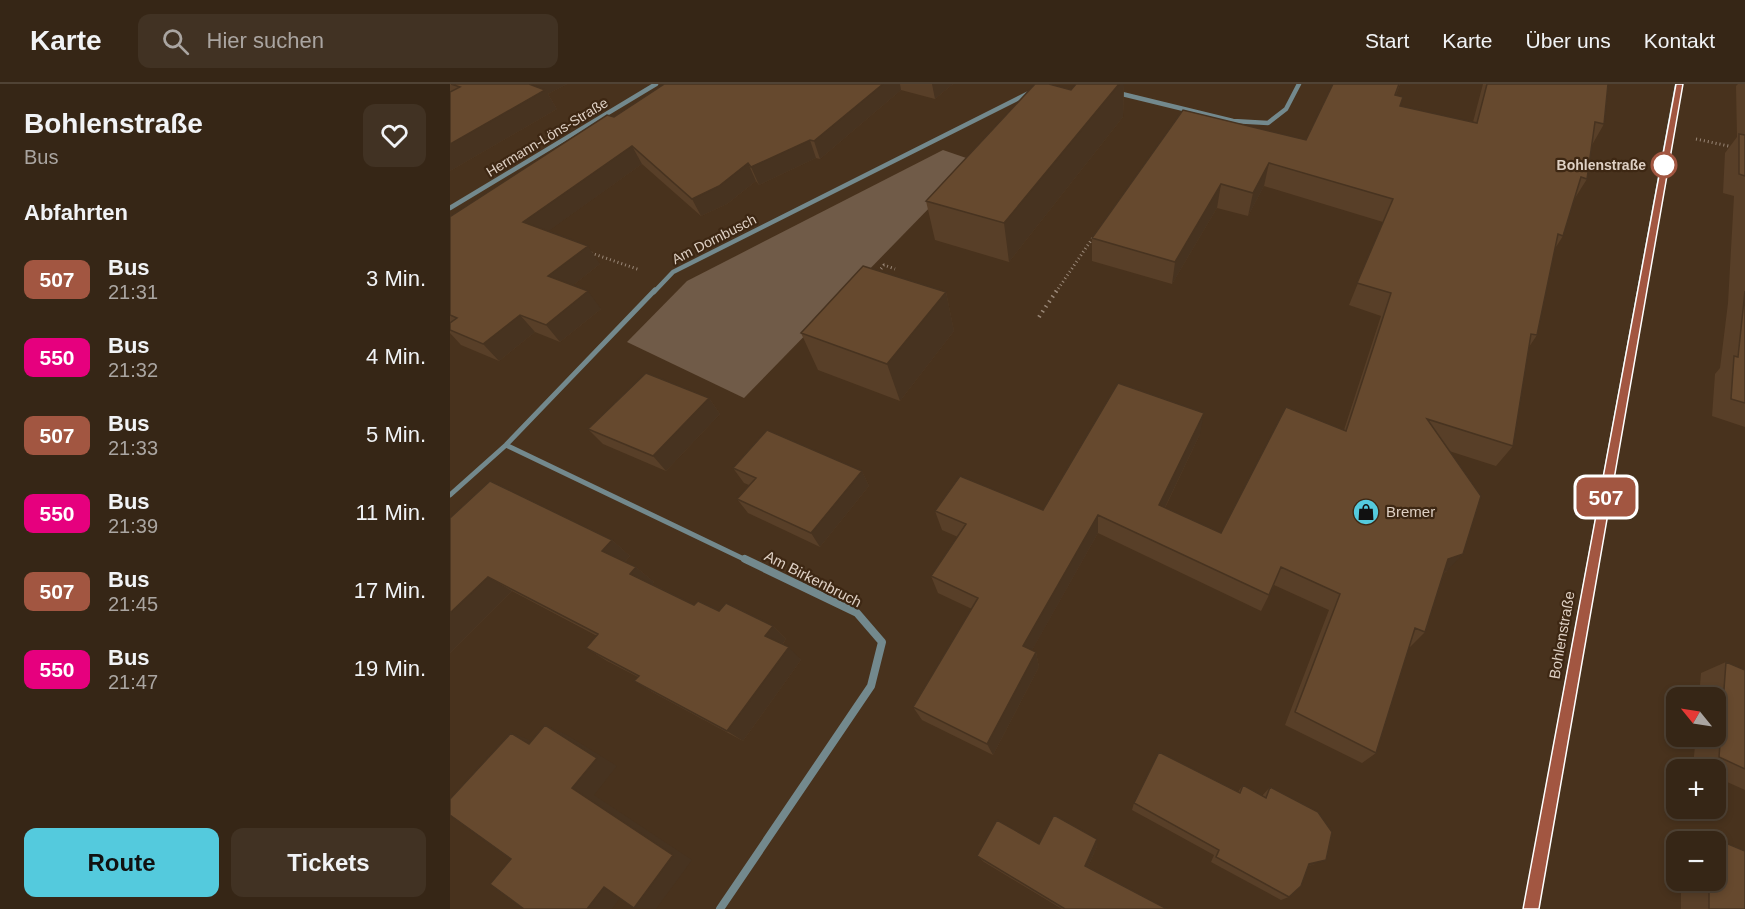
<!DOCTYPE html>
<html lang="de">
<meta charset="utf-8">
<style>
body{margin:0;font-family:Arial,sans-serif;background:#413223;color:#f1f3f6;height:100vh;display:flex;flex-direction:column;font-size:22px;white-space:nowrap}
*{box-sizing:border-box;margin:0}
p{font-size:20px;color:#aaa5a1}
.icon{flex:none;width:33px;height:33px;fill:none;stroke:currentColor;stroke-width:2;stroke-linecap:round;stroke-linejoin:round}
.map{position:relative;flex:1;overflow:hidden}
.side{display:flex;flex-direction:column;background:#362616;width:450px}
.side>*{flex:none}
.badge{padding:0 12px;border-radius:9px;font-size:21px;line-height:39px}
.needle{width:39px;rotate:300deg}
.fabs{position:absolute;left:1216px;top:603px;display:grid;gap:12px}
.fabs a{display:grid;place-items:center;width:60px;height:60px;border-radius:12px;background:#362616;box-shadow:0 3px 9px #0003,0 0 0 2px #504335;font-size:30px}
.map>.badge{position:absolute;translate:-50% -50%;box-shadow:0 0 0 3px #fff}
h2{padding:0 24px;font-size:22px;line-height:54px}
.round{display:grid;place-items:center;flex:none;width:63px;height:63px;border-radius:12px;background:#413223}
.head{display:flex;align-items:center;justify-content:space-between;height:102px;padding:0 24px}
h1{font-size:28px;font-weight:700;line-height:45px}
.action{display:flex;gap:12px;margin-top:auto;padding:12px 24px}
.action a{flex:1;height:69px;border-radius:12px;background:#54cadd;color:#111;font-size:24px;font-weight:700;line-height:69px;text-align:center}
.action a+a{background:#413223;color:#f1f3f6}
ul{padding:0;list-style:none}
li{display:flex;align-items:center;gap:18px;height:78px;padding:0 24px}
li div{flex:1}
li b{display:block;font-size:22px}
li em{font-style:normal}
li .badge{min-width:66px;font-weight:700;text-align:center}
header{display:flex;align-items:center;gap:36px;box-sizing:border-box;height:84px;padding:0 30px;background:#362616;border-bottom:2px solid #504335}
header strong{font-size:28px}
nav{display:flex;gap:33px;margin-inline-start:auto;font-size:21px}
.search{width:420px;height:54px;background:#413223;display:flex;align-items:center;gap:15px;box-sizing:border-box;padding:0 21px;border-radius:12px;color:#aaa5a1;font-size:22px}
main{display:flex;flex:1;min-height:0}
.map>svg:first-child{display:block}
</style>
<header>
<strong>Karte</strong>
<div class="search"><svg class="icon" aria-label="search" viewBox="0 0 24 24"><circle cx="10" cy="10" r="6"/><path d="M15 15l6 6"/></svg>Hier suchen</div>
<nav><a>Start</a><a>Karte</a><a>Über uns</a><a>Kontakt</a></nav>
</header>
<main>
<section class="side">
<div class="head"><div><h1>Bohlenstraße</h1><p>Bus</p></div><a class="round"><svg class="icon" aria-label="heart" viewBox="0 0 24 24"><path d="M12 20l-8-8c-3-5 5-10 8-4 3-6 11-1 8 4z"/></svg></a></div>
<h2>Abfahrten</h2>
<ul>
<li><span class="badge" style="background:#a25641;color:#fff">507</span><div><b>Bus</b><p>21:31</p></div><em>3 Min.</em></li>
<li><span class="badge" style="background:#e6007e;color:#fff">550</span><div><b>Bus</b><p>21:32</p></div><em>4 Min.</em></li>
<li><span class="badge" style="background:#a25641;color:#fff">507</span><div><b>Bus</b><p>21:33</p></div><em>5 Min.</em></li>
<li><span class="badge" style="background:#e6007e;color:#fff">550</span><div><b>Bus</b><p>21:39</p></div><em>11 Min.</em></li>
<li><span class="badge" style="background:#a25641;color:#fff">507</span><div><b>Bus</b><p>21:45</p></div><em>17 Min.</em></li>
<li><span class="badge" style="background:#e6007e;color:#fff">550</span><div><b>Bus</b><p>21:47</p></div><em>19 Min.</em></li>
</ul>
<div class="action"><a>Route</a><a>Tickets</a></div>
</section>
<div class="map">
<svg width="1295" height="825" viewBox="0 0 1295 825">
<rect width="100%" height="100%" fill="#48321d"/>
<path fill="#705b48" d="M493,66L525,77L294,314L177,258L237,197Z"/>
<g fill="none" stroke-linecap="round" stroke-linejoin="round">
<path stroke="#9a8878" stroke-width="3" stroke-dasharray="1 3" stroke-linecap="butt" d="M1246,55L1283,63
M141,169L190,186
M426,191L434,181L445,185
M606,208L644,152"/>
<path stroke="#9a8878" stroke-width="4" stroke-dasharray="1.5 4.5" stroke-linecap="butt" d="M589,233L607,206"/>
<path stroke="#73898d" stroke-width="4.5" d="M668,9L783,37L818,39L836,25L849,0
M0,124L206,0
M204,208L223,188L581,8"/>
<path stroke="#73898d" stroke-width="5" d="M56,361L298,477
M0,411L56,361L205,206"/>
<path stroke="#73898d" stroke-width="8" d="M270,825L421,602L432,558L407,529L295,475"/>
<path fill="#94b7bd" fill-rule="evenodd" d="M1225,0H1233L1089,825H1073Z"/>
</g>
<path fill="#583f28" d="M0,0H117L98,10L107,25L0,87Z
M214,0H503L485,15L451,6L370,75L366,74L309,101L306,97L277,120L251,132L192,80L98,147L150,180L122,202L151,225L110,258L85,248L49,277L11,261L0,249V132H1L164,33Z
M626,0H674L673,33L559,178L485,156L476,117L621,6Z
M883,0H950L946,11L950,22L1023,38L1033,0H1158L1154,40L1142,61L1137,95L1125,114L1113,152L1104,166L1087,251L1079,263L1063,362L1046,382L999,367L997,487L994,489L975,548L960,563H959L926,669L912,679L835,641L879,526L824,501L811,527L648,449L582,566L586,568L589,583L543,671L472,636L463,623L522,525L488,509L481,492L508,453L492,446L485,427L593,426L750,350L715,424L771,449L894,346L931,232L899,221L933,138L814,102L798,132L767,124L722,200L642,177V154L856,56Z
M1288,0H1295V343L1262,332L1265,290L1270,284L1278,219L1284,112L1273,109L1275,69L1287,53L1286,2Z
M496,208L504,247L450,317L368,286L351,249Z
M259,314L270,330L216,387L153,360L138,345Z
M283,384L412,387L419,402L370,463L298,429L287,415L299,401L294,399Z
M0,434L162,456L180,472L175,478L186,483L204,498L202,500L244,521L323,542L336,555L333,560L351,576L293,657L204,609L184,597L188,593L157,577L136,564L147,552L62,507L0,569Z
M1276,578L1295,586V706L1266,693V686H1251L1243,682L1246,652H1266V614H1249L1251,589Z
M793,701L812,712L820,703L865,780L859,782L839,813L831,816L761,778L764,771L682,726L684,719L788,708Z
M1259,752L1295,767V825H1231V796H1266V758H1232Z
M589,760L647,762L638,783L717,825H612L534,778L527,772Z"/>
<path fill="#473320" d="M76,0H117L98,10L107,25L0,87V60Z
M433,0H450L451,6L370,75L364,57Z
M482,0H503L485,15Z
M669,0H674L673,33L559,178L554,139Z
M360,56L366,74L309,101L301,83Z
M182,62L192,80L86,156L73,138Z
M298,79L306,97L277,120L251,132L242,115Z
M819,79L814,102L798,132L803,109Z
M771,100L767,124L722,200L725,178Z
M138,162L150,180L112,210L98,192Z
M138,207L151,225L110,258L96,241Z
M496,208L504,247L450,317L437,280Z
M70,231L85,248L49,277L33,260Z
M259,314L270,330L216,387L203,372Z
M754,329L750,350L707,440L709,421Z
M412,387L419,402L370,463L361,449Z
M648,431V449L576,577L573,562Z
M162,456L180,472L171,482L152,467Z
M1013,470L997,487L983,493L998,475Z
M186,483L204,498L198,505L180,490Z
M38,493L62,507L0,569V529Z
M323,542L336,555L329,565L315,552Z
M339,563L351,576L293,657L277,647Z
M586,568L589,583L543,671L537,660Z
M95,641L117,651L167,682L144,711L242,776L206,825L184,824L122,704Z
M61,649L85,658L79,660Z
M647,755V762L636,788L635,782Z
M876,776L865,780L850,785L859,780Z
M154,803L176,806L162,825H137Z"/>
<path fill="#66492e" stroke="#473320" stroke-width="1.5" d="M1,0H79L95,6L0,60V8L10,3Z
M214,0H433L364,57L360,56L301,83L298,79L269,102L242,115L182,62L73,138L138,162L98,192L138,207L96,241L70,231L33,260L0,246V239L7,234L0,231V132H1L157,31L164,33Z
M585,0H599L621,6L626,0H669L554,139L476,117Z
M883,0H949L945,11L953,13L950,22L1027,39L1037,0H1158L1154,40L1145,38L1137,95L1131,93L1113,152L1108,150L1087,251L1081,250L1063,362L977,335L1031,412L1013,470L998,475L975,548L965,544L926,669L845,628L890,510L831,483L819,511L648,431L573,562L586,568L537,660L463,623L528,514L481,492L516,440L485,427L510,392L593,426L668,299L754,329L709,421L771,449L836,323L896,347L941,209L907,199L943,115L819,79L803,109L771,100L725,178L642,154L733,26L856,56Z
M1289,50L1295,51V92L1289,90Z
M413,182L496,208L437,280L351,249Z
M1295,207V319L1281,315L1284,272L1288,273Z
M196,289L259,314L203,372L138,345Z
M317,346L412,387L361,449L287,415L306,394L283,384Z
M40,397L162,456L152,467L186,483L180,490L244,521L248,517L269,527L276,519L323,542L315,552L339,563L277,647L184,597L189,592L136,564L148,550L38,493L0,529V434Z
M1276,578L1295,586V685L1269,673Z
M95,641L147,674L122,704L223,771L184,824L154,803L137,825H74L40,800L61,775L0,731V715L61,649L79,660Z
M709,668L790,709L793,701L816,714L820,703L868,728L882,748L876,776L859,780L851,802L839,813L766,773L769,766L684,719Z
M604,731L647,755L635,782L717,825H615L527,772L547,736L589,760Z
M1259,752L1295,767V825H1259V796H1266V758H1259Z"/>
<path fill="#a25641" stroke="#fff" stroke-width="1.5" d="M1226,0H1233L1089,825H1073Z"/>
<defs>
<g id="shop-disc" transform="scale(1.35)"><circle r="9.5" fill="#54cadd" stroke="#3d2713"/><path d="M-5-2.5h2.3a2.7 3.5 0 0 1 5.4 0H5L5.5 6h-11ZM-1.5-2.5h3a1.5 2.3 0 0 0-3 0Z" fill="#111"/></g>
</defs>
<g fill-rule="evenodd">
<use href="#shop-disc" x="916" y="428"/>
</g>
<circle fill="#fff" stroke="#a25641" stroke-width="3" cx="1214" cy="81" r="12"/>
<g text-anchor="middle" stroke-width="4.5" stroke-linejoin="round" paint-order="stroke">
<g font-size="14" fill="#ded0c4" stroke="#3d2713">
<text transform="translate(97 53) rotate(-31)" y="5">Hermann-Löns-Straße</text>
<text transform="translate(264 155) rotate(-27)" y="5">Am Dornbusch</text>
</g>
<g font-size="14" font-weight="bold" fill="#ded0c4" stroke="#3d2713" text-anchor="end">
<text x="1196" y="86">Bohlenstraße</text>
</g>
<g font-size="15" fill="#ded0c4" stroke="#3d2713" text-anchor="start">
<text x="936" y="433">Bremer</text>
</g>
<g font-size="15" fill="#ded0c4" stroke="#3d2713">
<text transform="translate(363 495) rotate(27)" y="5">Am Birkenbruch</text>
<text transform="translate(1112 551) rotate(-80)" y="5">Bohlenstraße</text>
</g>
</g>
</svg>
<div class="fabs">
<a><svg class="needle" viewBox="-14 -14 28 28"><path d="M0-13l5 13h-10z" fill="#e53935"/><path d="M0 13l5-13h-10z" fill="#aaa5a1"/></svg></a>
<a>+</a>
<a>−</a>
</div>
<b class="badge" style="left:1156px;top:413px;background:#a25641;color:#fff">507</b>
</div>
</main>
